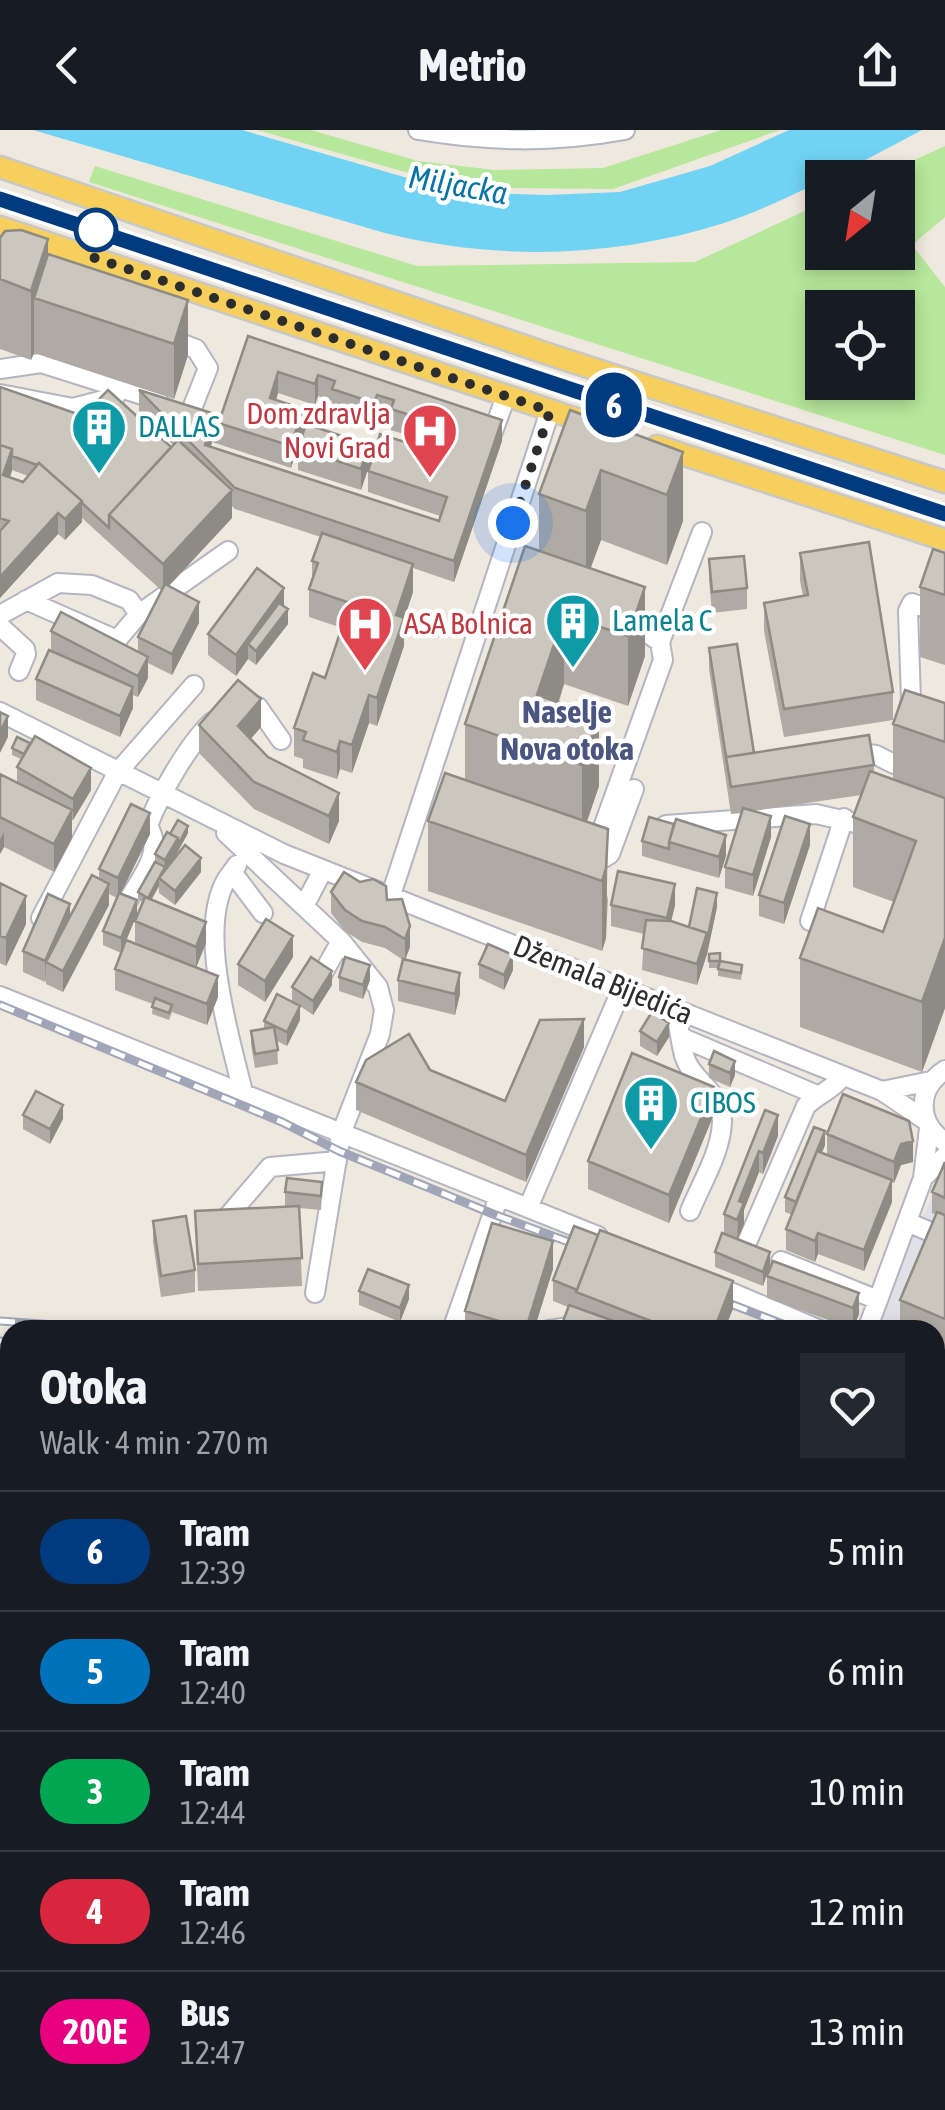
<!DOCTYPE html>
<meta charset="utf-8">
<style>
body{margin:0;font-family:"Asap Condensed",sans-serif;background:#242831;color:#f1f3f6;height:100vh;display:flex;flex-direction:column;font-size:38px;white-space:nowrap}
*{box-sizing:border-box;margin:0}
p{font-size:32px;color:#9ea1a6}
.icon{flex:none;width:55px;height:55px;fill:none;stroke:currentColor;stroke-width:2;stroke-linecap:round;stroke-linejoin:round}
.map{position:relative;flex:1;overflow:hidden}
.side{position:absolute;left:0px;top:1190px;width:945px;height:790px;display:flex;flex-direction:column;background:#171b24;border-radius:30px 30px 0 0;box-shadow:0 5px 15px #0003}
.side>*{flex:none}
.badge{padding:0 20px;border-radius:32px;font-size:35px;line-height:65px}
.needle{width:65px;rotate:210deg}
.tools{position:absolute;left:805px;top:30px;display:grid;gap:20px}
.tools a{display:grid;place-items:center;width:110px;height:110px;border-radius:0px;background:#171b24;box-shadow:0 5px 15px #0003;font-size:50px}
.you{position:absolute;width:50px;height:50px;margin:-25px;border:8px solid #fff;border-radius:50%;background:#1a73e8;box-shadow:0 0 0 15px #1a73e833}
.map>.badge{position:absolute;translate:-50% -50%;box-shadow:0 0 0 5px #fff}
.round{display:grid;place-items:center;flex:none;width:105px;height:105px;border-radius:0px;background:#242831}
.summary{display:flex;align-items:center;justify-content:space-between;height:170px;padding:0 40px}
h1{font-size:48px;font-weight:700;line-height:75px}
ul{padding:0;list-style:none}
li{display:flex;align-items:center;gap:30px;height:120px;padding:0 40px;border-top:2px solid #363941}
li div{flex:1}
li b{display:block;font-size:38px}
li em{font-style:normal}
li .badge{min-width:110px;font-weight:700;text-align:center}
header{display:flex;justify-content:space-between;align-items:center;height:130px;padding:0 40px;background:#171b24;font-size:45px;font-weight:700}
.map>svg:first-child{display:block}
</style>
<header><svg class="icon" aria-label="back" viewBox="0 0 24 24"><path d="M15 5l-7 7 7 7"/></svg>Metrio<svg class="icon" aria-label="share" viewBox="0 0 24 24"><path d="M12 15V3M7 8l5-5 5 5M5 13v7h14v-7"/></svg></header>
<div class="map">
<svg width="945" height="1980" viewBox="0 0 945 1980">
<rect width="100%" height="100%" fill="#efe8df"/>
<path fill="#e2e0e7" d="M945,1039V1572L935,1567V1200H869Z"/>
<path fill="#b6e79b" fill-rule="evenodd" d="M257,0H311L418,31L495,40L603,38L721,0H780L613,59L498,58L416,45Z
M945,16V87L912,115L945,157V325L89,52L95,36L417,136L695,132L822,73V122H898V48L878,47ZM822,178H898V252H822Z
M0,1220L10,1221V1299H0Z"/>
<path fill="#70d3f3" d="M33,0H242L411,49L482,63L546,65L620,62L710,36L789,0H922L839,44L822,48V51C790,66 758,82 724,93C614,128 497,131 385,103Z"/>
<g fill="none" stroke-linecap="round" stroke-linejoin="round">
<g stroke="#b3b6c1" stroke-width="22">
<path id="minor" d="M418,0C489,12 554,13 625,0
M175,211L196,219L208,238L191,281
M0,239L41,233L158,270
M0,264L73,278L115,267
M490,310L506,266
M26,470L117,510L139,484
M0,485L58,453L92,455L129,470L139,484L228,421
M0,496L25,519L26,524L19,541
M660,512L702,402
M240,571L258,577L281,610
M908,581L911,570L908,481L912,473L929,479
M0,582L284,724L882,961L925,990
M852,622L876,625L894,634
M666,695L816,684L873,697
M226,703L341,811L378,857L384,880L380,904L341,1004L315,1163
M596,717L663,530L660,512L640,498L623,492
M586,723L602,729L610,724L634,659
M237,735L232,742L263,783
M232,742C192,788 231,911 244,966
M391,765L550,281
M129,769C142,746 164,722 148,696C158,667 189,613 212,592
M304,776L323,740
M41,788L117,643L194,555
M810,791L844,688
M323,843L341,811
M0,866L598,1106
M675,879C679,894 680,911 684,925C691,951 723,962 722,992C721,1022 701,1054 690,1081
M683,908L817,965
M945,940C916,959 917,993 945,1012
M882,961L931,951
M923,1048L945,1026
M528,1078L623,856
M229,1085L270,1037L337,1031
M907,1092L945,1108
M748,1110L806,976C818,964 832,960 842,947
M781,1131L878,1170
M714,1155L820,1200
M452,1200L499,1066
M549,1200L569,1197L575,1200
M867,1200L923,1048L929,998
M935,1410L945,1413
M0,1583L10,1576
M0,1687L10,1694
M0,1832L10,1833
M146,1970L155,1980
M580,1970L582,1980
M27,1972C63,1980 87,1979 122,1970
M839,1980V1979"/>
</g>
<g stroke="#c8c8c8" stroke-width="25">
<path id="major" d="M0,37L551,225L945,352
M0,97L592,294
M657,316L945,410
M0,1316L10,1317
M935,1560L945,1564"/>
</g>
<use href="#minor" stroke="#fff" stroke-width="18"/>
<use href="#major" stroke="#f6cf5d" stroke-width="20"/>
<path stroke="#a1a5b8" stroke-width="2.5" d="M0,69L945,385"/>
<g stroke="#a1a5b8" stroke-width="9">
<path id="rail" d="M0,875L282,992L339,1021L493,1084L593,1121
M705,1164L798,1200
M0,1191L124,1200
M0,1211L10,1212
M935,1254L945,1258
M935,1430L945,1434
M935,1448L945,1452"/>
</g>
<use href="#rail" stroke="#fff" stroke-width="5" stroke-dasharray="15" stroke-linecap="butt"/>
</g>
<path fill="#afaaa3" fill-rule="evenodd" d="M0,108L48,124L188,225L174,269L34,223L31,230L0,219Z
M248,206L502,311L454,452L413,438V462L404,489V516L377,596L369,593L352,643L340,639L337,649L303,638V629L294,626V598L325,548L342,498L309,487V459L312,451V431L321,407L235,379L232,376V388L169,456L199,493L172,545L148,533V548L138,567L133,565V578L120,607L36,570V549L51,521V501L138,522V507L162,461L82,388V392L65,410L58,404L0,468V257L171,317L173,315L139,281V260L221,286ZM278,263L315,275L318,266L332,271V281L374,294L377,286L391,290V300L422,310L420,317L368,341V362L440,386L439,391L211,317L212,312L291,338L303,279L276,270ZM12,340L28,346L23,352L10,347Z
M570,280L683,322V391L667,435L601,410L590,438L645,526L628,576L564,554L559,572L599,656L587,692L608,769L606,808L602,821L428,761V691L465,650V594L539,421V364Z
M298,318L369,336L361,360L298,340Z
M800,423L893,562V590L784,607L764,501V473L803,466L800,451Z
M945,423V535L920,527V457Z
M709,429L747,458V479L712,483L709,450Z
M284,477L288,494L256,535L248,529L236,546L208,525V504Z
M709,518L754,623L874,635V642L893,649V594L945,573V878L922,942L800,897V828L883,802L894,772L853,757V687L861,665L754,681L771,707L753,766L725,758V737L742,683L731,684L709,539Z
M199,595L261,597L250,609L268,627L339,691L329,714L254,679L199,623Z
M12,618L91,660L73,690H72V708L54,742L4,717L0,724V644L17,653V637L21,629L12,625Z
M649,687L726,726L719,748L642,726V711Z
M188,703L173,730L201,742L175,775L159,763V756L152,769L206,813L196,837L218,867L207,895L172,882L169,890L152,884L153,874L115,860V839L121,823L103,815V801L117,768L109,764V775L63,862L46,854V850L45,852L23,842V821L70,787L99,749V739L150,704L121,763L137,784L126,811L170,827L135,812V791L143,772L138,769V762L155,732V724L170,704Z
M810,715L784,794L759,786V765Z
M0,753L26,794L6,836L0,833Z
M331,762L387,770L410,817L405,830L460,864L455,885L398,871V850L403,830L385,818L362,812L345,801L331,783Z
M611,775H675L671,791L689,797L717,777L707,824L697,855L642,840L644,804L611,796Z
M709,824L742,842L741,850L718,846V838H709Z
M293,827L265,872L238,855V834Z
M479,834L513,840L504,860L479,848Z
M339,847L370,850L363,869L339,861Z
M332,855L313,885L300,876V890L287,916L277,911L278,934L255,938L251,915V901L264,899V891L292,871V857Z
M640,901L669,907L657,926L640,916Z
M584,917L526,1052L356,980V952L505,971Z
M709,934L735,945L730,957L709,948Z
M765,980L778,1006L763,1044L759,1042L744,1080V1094L738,1109L770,1122L763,1156L715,1137V1122L724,1104V1084Z
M714,984L669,1093L588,1059V1031Z
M23,985L63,989L50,1014L23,999Z
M827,1004L913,1032L901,1035L894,1053L892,1052V1072L864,1141L818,1124L815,1132L786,1120V1099L792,1085L785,1082V1067L825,1015L822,1023L827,1025Z
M945,1032V1217L935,1213V1200H905L900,1198V1170L936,1085L932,1083V1062Z
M285,1062L322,1066L321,1080L299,1078L302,1156L198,1161L195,1081L285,1076Z
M153,1091L195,1140V1162L161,1167L153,1112Z
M553,1139L534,1200H465V1181Z
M767,1146L859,1163V1184L853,1199L767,1168Z
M553,1150L733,1179L724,1200H560L568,1177L553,1171Z
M359,1161L409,1169L400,1192L359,1175Z
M935,1264L945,1269V1296L943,1300L935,1296Z
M935,1314L945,1317V1390L935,1386Z
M935,1463L945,1466V1514L942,1526L935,1524Z
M0,1467L4,1490V1505H0Z
M0,1525H7V1562H0Z
M935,1603L945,1606V1651L935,1648Z
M935,1698L944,1713L941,1728L945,1729V1792H935Z
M935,1830L945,1833V1897L935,1896Z
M945,1912V1950L935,1940V1921Z
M945,1960V1980H940V1966Z
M75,1970H97V1974Z
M195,1970H239V1980H197Z
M273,1970H321V1980H273Z
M700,1970H779L774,1980H700Z
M804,1970H829V1979L806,1980L805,1977V1980Z
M849,1970H882V1979L881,1980H839Z"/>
<path fill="#8e8b85" d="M48,109V173L34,168V223L31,230V161Z
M188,170V225L174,269V214Z
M278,242V263L270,289V268Z
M318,245V266L315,275V254Z
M377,265V286L374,294V273Z
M303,279V300L291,338V316Z
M502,290V311L454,452V431Z
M212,291V312L207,329L205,315Z
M369,315V336L361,360V339Z
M12,319V341L3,366V345Z
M683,322V391L667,435V365Z
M601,340V410L586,451V381Z
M232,360V388L163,462V434Z
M82,371V392L65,410V389Z
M58,383V404L0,468V447Z
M413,434V462L404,489V516L377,596V568L396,485Z
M645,457V526L628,576V506Z
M284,458V479L248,514V529L236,546V525Z
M199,472V493L172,545V524Z
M288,479V494L256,535V521Z
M564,485V554L542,621L537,565Z
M148,527V548L138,567V546Z
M133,557V578L120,607V586Z
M369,565V593L352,643V615Z
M261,569V597L238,624V596Z
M8,586V607L0,623V602Z
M599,586V656L582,705V635Z
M340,611V639L337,649V622Z
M91,638V660L73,690V669Z
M339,663V691L329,714V686Z
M72,680V708L54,742V714Z
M150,683V704L118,769V748Z
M771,686V707L753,766V745Z
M810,694V715L784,794V773Z
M188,696V703L162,751L165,730L178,708Z
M608,699L606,808L602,821V751Z
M4,702V717L0,724V710Z
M726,705V726L719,748V727Z
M201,728V742L175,775V761Z
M159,749V756L148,775V768Z
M109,754V775L63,862V841Z
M675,754V775L667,809V788Z
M717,763V777L707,824V810Z
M26,766V794L6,836V808Z
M137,770V784L121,823V808Z
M70,774V795L46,832L45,852V831Z
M206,792V813L196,838V817Z
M410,796V817L405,830V809Z
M707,803V824L697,855V834Z
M293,806V827L265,872V851Z
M945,808V878L922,942V872Z
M513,825V840L504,860V845Z
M370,835V850L363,869V855Z
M332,841V855L313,885V871Z
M460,843V864L455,885V864Z
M218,846V867L207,895V874Z
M300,876V890L287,916V902Z
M584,889V917L526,1052V1025Z
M669,893V907L657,926V912Z
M735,931V945L730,957V943Z
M714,957V984L669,1093V1065Z
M63,975V989L50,1014V999Z
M778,985V1006L763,1044V1023Z
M825,1001V1015L796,1086V1072Z
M913,1011V1032L901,1035L894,1053V1032L901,1014Z
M759,1021V1042L744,1080V1094L737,1111L739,1071Z
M892,1050V1072L864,1141V1120Z
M818,1103V1124L815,1132V1111Z
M553,1111V1139L534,1200H526Z
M770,1122V1136L763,1156V1142Z
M733,1151V1179L724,1200H714Z
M409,1155V1169L400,1192V1178Z
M859,1163V1184L853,1199V1178Z
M945,1493V1514L942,1526V1505Z
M10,1633V1647L0,1652V1638Z
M232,1970H239V1980H217Z
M311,1970H321V1980H302Z
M725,1970H732L727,1976V1980H719Z
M773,1970H779L774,1980H773Z
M878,1970H882V1979L881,1980H871Z
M892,1970H902L892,1978Z"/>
<path fill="#cbc6be" stroke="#8e8b85" stroke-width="2.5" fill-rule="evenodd" d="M21,100L48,109L31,161L0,149V108L5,101Z
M48,124L188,170L174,214L34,168Z
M248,206L502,290L454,431L235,358L139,260L221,286ZM278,242L315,254L318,245L335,251L332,259L374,273L377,265L394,270L391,279L428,291L420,317L380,304L368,341L447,367L439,391L205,315L212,291L291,316L303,279L270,268Z
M0,257L83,286L108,260L171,317L109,385V398L82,373V371L39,333L37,335L12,326V319L0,315Z
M570,280L683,322L667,365L601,340L586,381L539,364Z
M306,294L369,315L361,339L298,318Z
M178,310L232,360L163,434L109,385Z
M0,315L12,319L3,345L23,352L39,333L82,371L65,389L58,383L0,447V401L9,391L0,388Z
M322,403L413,434L396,485L404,488L377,568L369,565L352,615L340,611L337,622L303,610L306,602L294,598L313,543L325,548L350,473L309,459L318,433L312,431Z
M869,412L893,562L784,579L764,473L808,465L800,423Z
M525,416L645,457L628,506L564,485L537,565L599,586L582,635L465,594Z
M933,419L945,423V465L920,457Z
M744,426L747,458L712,462L709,429Z
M257,438L284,458L236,525L208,504Z
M165,454L199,472L172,524L138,507Z
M279,473L288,479L256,521L248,514Z
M61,482L148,527L138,546L51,501Z
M737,514L754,623L726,627L727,633L709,518Z
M49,520L133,557L120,586L36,549Z
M238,550L261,569L238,596L268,627L339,663L329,686L254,652L199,595Z
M905,560L945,573V612L893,594Z
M0,582L8,586L0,602Z
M869,605L874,635L731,657L726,627Z
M35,606L91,638L73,669L17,637Z
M17,607L30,613L24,624L12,618Z
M870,641L945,668V808L922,872L800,828L818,778L883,802L916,711L853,687Z
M445,643L608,699L606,738L602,751L428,691Z
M0,644L72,680L54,714L0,687Z
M131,674L150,683L118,748L99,739Z
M743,678L771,686L753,745L725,737Z
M785,686L810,694L784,773L759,765Z
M649,687L674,694L669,712V719L642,711Z
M676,689L726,705L719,727L669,712Z
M178,690L188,696L178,715V708L170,704Z
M167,702L178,708L165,730L155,724Z
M185,715L201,728L175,761L159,748Z
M155,732L165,737L148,768L138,762Z
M618,741L675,754L667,788L611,775Z
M344,742L360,752L373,749L386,756L387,770L402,769L410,796L405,809L385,797L362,791L345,780L331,762Z
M92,745L109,754L63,841L46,832Z
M0,753L26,766L6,808L0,806Z
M697,758L717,763L707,810V803L689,797Z
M119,763L137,770L121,808L103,801Z
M48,764L70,774L45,831L23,821Z
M145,767L206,792L196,817L135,791Z
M266,789L293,806L265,851L238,834Z
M646,790L671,791L707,803L697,834L642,818Z
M126,810L218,846L207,874L115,839Z
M488,814L513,825L504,845L479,834Z
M720,823V831L742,835L741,843L718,839L720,831H709V824Z
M311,827L332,841L313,871L292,857Z
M345,827L370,835L363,855L339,847Z
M403,829L460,843L455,864L398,850Z
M277,864L300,876L287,902L264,891Z
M155,868L172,875L169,883L152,877Z
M652,882L669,893L657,912L640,901Z
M584,889L526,1025L356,952L366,930L409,904L430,940L505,971L540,890Z
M274,897L278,920L255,924L251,901Z
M714,921L735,931L730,943L709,934Z
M632,923L714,957L669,1065L588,1031Z
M36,961L63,975L50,999L23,985Z
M843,964L909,991L913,1011L901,1014L894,1032L827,1004Z
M765,980L778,985L763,1023L759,1021L739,1071L744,1073L737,1090L724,1084Z
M814,997L825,1001L796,1072L785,1067Z
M817,1021L892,1050L864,1120L818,1103L815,1111L786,1099Z
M945,1032V1068L932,1062Z
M287,1048L322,1052L321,1066L285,1062Z
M299,1076L302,1128L198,1134L195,1081Z
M937,1082L945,1085V1189L900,1170Z
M186,1086L195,1140L161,1146L153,1091Z
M492,1093L553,1111L526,1199L465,1181Z
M574,1096L598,1105L577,1160L553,1150Z
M600,1100L733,1151L714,1200H674L576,1162Z
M722,1103L770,1122L763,1142L715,1122Z
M773,1131L859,1163L853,1178L767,1146Z
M368,1139L409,1155L400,1178L359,1161Z
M569,1175L639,1200H560Z
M935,1264L945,1269V1282L943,1286L935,1281Z
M935,1314L945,1317V1362L935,1358Z
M935,1463L945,1466V1493L942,1505L935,1503Z
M0,1467L4,1490L0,1491Z
M0,1525H7V1548L0,1547Z
M935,1603L945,1606V1637L935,1634Z
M10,1605V1633L0,1638V1610Z
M935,1698L944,1699L939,1728L945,1729L943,1749L935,1748Z
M935,1755H945V1778H935Z
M935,1830L945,1833V1850L943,1858L935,1856Z
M935,1858L945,1859V1883L935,1882Z
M945,1912V1936L935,1926V1921Z
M26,1970H49L45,1980H22Z
M63,1970L110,1976V1980H61Z
M127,1970L149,1972L148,1980H126Z
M199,1970H232L217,1980H206Z
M276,1970H311L302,1980H288Z
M592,1970H620L619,1980L591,1979Z
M701,1970H725L719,1980Z
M732,1970H761L771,1978L770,1980H733L727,1976Z
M779,1970L805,1972L804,1980H778Z
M850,1970H853L862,1980H839Z
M859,1970H878L871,1979Z"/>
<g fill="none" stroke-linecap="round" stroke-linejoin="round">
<g stroke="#fff" stroke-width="22">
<path id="line" d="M0,69L945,384"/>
</g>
<use href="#line" stroke="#003b80" stroke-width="15"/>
<path stroke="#2d2d2d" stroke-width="10" stroke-dasharray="0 18" d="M96,100L86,125L550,281L513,393"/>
</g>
<defs>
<g id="building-pin" transform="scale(2.875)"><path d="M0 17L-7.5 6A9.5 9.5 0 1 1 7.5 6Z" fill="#0f9aa8" stroke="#fff"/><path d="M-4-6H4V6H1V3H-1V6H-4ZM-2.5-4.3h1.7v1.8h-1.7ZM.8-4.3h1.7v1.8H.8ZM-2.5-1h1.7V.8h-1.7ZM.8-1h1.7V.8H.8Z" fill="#fff"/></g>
<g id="hospital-pin" transform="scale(2.875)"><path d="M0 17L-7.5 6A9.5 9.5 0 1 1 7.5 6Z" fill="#e0444e" stroke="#fff"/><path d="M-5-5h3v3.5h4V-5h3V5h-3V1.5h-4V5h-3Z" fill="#fff"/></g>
</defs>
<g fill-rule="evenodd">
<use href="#building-pin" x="99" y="297"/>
<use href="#hospital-pin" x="430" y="301"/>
<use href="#building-pin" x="573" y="491"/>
<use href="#hospital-pin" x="365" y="494"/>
<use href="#building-pin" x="651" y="973"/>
</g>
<circle fill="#fff" stroke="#003b80" stroke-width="5" cx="96" cy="100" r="20"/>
<g text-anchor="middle" stroke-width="9" stroke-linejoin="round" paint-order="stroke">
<g font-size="30" fill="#be3a42" stroke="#fff" text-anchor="end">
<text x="391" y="294">Dom zdravlja<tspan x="391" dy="34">Novi Grad</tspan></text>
<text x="404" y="504" text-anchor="start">ASA Bolnica</text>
</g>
<g font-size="30" fill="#0d838f" stroke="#fff" text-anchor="start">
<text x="138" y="307">DALLAS</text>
<text x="612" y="501">Lamela C</text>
<text x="690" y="983">CIBOS</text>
</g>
<g font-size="30" fill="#2d2d2d" stroke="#fff">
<text transform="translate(603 850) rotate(22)" y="10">Džemala Bijedića</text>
</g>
<g font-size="32" font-style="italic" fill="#0973a6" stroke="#fff">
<text transform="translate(458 55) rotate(10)" y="11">Miljacka</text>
</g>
<g font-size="32" font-weight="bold" fill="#4b5680" stroke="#fff">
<text x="567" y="593">Naselje<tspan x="567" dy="37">Nova otoka</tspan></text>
</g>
</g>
</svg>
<div class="tools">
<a><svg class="needle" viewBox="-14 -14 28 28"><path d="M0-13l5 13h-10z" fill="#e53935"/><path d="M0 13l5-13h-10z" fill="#9ea1a6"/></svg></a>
<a><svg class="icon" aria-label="locate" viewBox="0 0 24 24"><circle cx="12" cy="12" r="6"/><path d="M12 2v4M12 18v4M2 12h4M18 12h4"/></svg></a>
</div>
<div class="you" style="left:513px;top:393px"></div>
<b class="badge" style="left:614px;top:275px;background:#003b80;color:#fff">6</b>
<section class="side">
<div class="summary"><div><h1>Otoka</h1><p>Walk · 4 min · 270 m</p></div><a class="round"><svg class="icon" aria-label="heart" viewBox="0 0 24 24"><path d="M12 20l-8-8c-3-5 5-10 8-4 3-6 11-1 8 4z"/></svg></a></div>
<ul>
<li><span class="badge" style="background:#003b80;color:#fff">6</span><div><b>Tram</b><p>12:39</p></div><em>5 min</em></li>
<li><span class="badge" style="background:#0072bc;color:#fff">5</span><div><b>Tram</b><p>12:40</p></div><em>6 min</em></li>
<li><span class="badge" style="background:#00a651;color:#fff">3</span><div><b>Tram</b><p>12:44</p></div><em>10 min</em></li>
<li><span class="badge" style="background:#d7263d;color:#fff">4</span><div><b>Tram</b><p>12:46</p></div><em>12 min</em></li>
<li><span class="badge" style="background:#e6007e;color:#fff">200E</span><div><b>Bus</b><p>12:47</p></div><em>13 min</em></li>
</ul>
</section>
</div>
